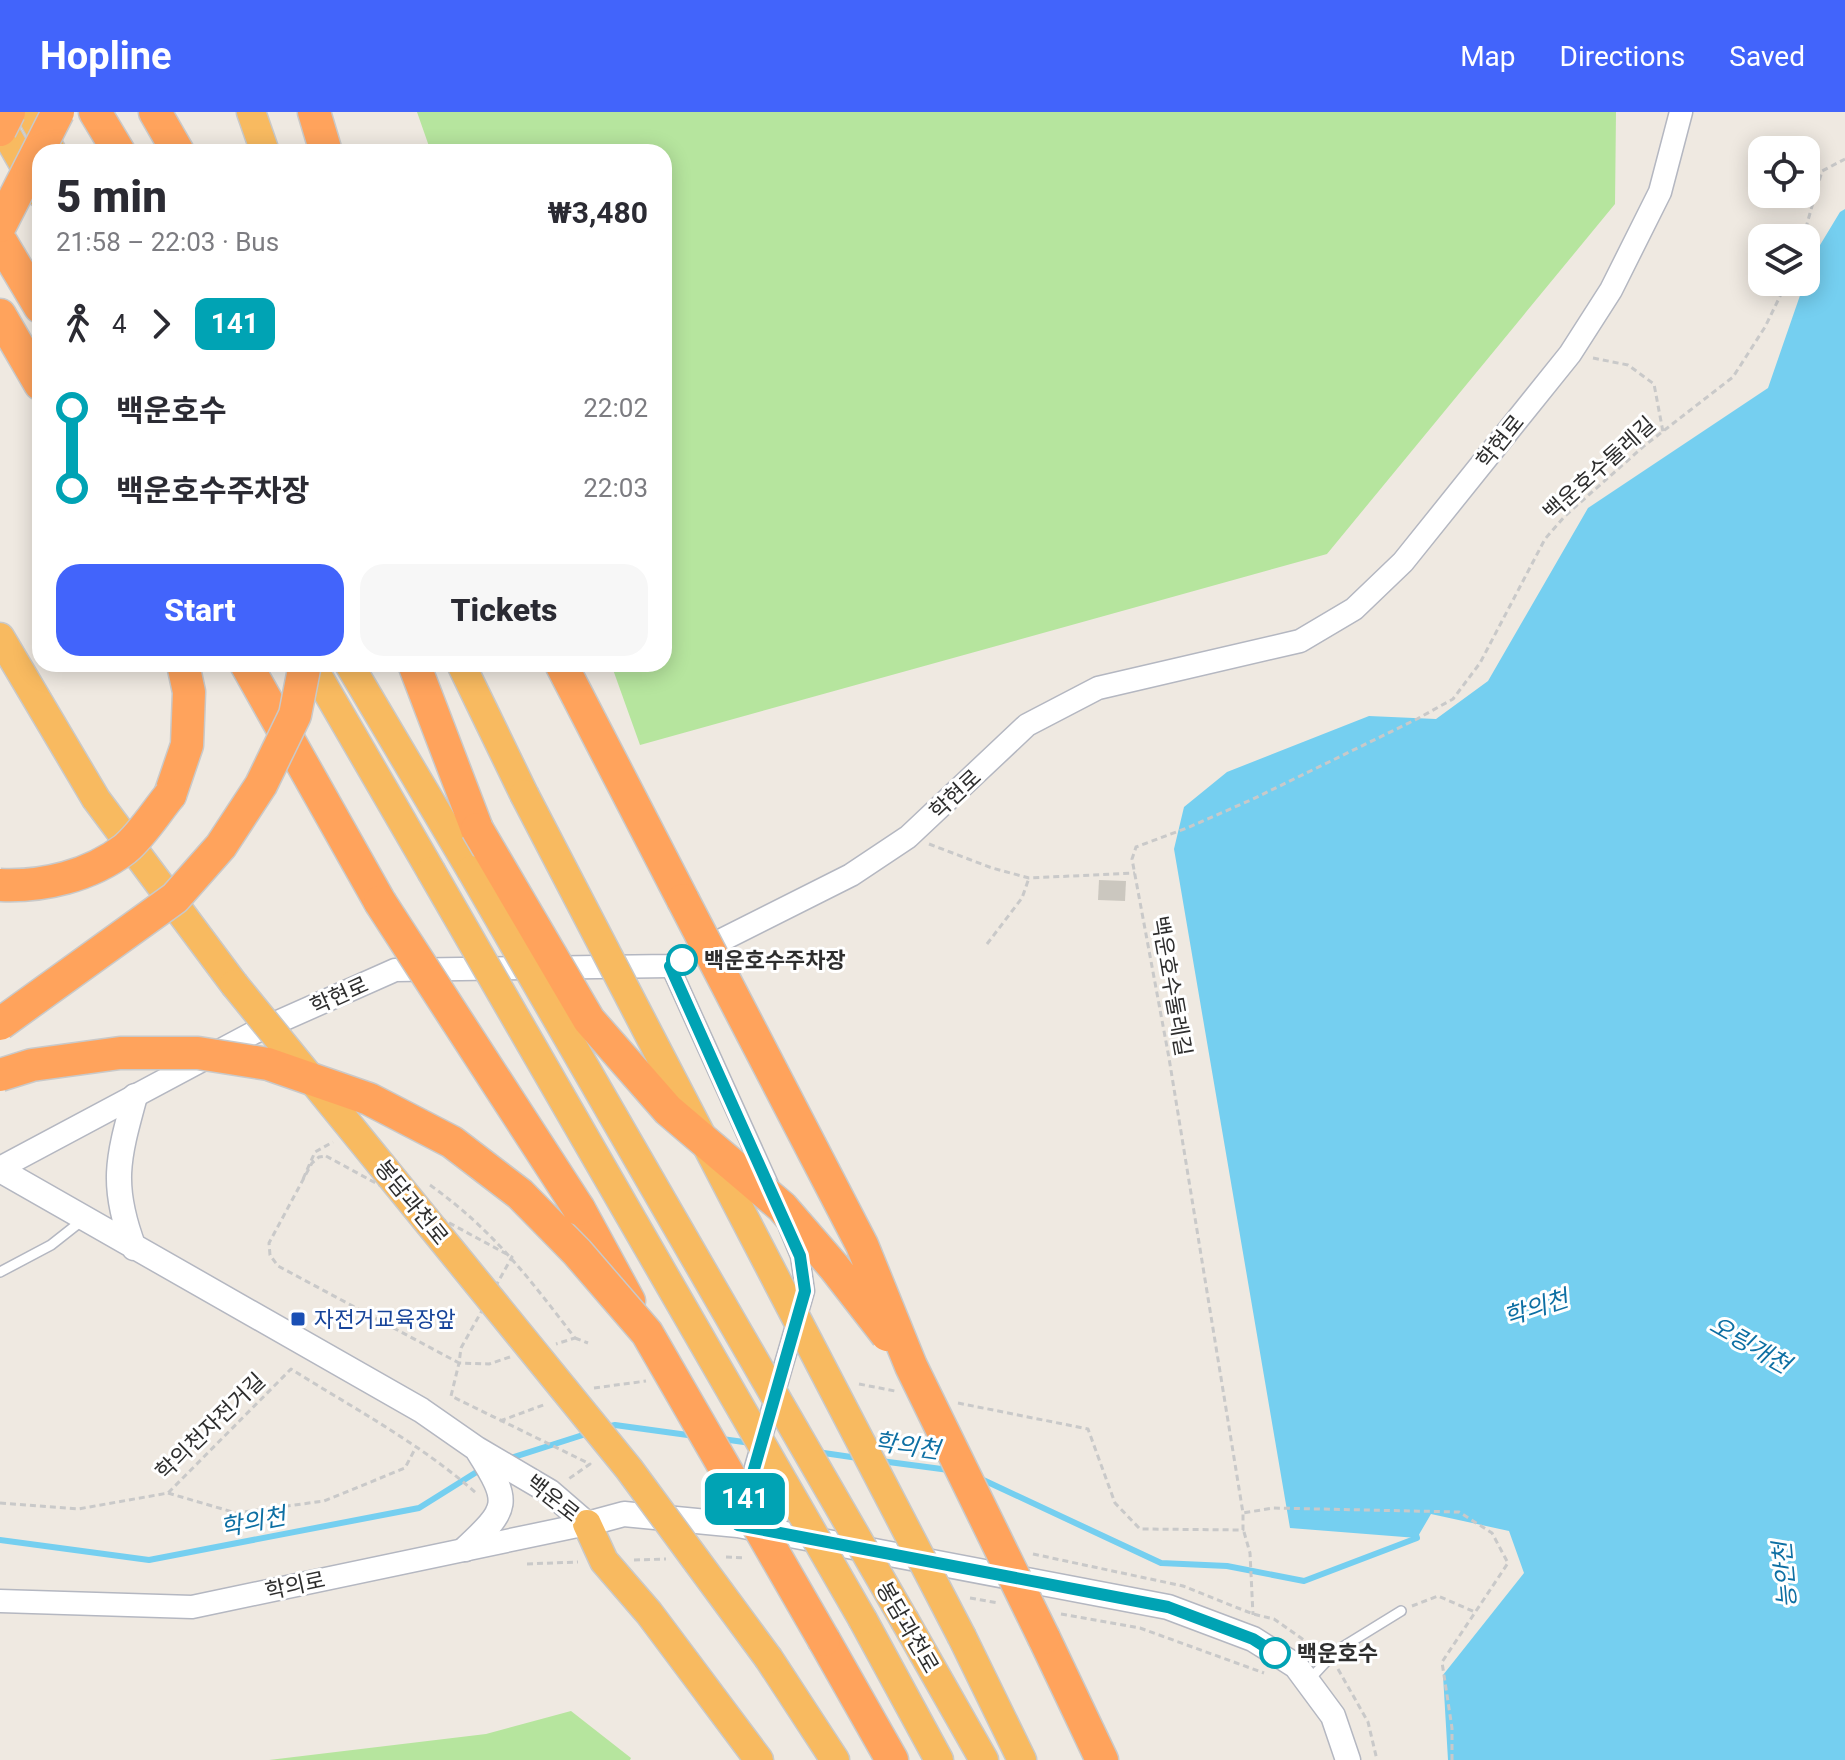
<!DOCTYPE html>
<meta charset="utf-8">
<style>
body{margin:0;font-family:Roboto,"Noto Sans KR",sans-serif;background:#f7f7f7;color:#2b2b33;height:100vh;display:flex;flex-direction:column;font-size:30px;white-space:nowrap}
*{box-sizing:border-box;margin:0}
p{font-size:26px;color:#7c7c81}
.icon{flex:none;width:44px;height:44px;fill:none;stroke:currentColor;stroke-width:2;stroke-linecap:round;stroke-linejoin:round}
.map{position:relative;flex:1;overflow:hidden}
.drawer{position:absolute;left:32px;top:32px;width:640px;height:528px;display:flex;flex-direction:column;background:#fff;border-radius:24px;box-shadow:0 4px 20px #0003}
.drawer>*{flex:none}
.badge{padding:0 16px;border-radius:12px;font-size:28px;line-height:52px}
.tools{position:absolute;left:1748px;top:24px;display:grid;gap:16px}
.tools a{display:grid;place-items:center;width:72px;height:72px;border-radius:16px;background:#fff;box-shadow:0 4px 20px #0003;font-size:40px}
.map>.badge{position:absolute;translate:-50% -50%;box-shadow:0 0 0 4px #fff}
.legs{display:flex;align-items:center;gap:12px;height:88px;padding:0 24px;font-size:26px}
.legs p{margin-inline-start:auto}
.head{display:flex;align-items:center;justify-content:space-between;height:136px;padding:0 24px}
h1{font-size:44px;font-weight:800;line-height:60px}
.cta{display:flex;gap:16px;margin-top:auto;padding:16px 24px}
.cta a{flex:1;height:92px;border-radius:24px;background:#4264fb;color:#fff;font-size:32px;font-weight:800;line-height:92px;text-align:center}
.cta a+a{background:#f7f7f7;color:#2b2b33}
ul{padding:0 24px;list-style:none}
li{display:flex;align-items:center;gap:28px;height:80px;font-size:30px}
li i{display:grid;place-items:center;width:12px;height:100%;margin:0 10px;background:currentColor}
li i::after{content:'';width:20px;height:20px;margin:-10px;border:6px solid;border-radius:50%;background:#fff}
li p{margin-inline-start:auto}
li:first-child i{background:linear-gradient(#0000 50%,currentColor 0)}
li:last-child i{background:linear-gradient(currentColor 50%,#0000 0)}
header{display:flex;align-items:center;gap:48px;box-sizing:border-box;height:112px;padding:0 40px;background:#4264fb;color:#fff}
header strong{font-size:38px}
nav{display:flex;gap:44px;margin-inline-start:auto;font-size:28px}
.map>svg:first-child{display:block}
</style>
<header>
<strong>Hopline</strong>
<nav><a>Map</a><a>Directions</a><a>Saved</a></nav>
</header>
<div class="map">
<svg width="1845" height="1648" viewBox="0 0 1845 1648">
<rect width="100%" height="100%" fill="#efe9e1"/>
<path fill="#b6e59e" d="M417,0H1616L1615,92L1327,442L640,633L611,552H664V40H431Z
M571,1599L631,1646L630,1648H269L486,1622Z"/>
<path fill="#75cff0" d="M1845,97V1648H1448L1443,1563L1524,1461L1509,1419L1431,1402L1417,1426L1290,1416L1174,737L1184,695L1227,660L1369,604L1436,607L1488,569L1588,396L1768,276L1814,143L1840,100Z"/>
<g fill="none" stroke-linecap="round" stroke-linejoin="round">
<path stroke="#75cff0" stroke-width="6" d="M607,1315L615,1313L695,1324
M722,1327L751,1331
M817,1340L858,1346
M508,1347L589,1321
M881,1349L949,1358
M979,1366L1161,1451L1227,1454L1304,1469L1417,1426L1415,1420
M0,1428L149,1448L419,1396L483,1356"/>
</g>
<path fill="#cbc7bf" d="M1099,768L1126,769L1125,789L1098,788Z"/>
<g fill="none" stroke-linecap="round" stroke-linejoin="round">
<g stroke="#b4b7c1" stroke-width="12">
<path id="service" d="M0,1160L51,1133L84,1107
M1309,1568L1336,1539L1401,1499"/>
</g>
<g stroke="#b4b7c1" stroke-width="21">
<path id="minor" d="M670,854L771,1077
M744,1390L805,1179L800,1144L788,1115"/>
</g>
<g stroke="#b4b7c1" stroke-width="25">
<path id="tertiary" d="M0,1056L253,921L395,858L670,854L851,763L908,725L1027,613L1098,576L1300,529L1354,497L1403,450L1570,242L1611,178L1660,80L1681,0
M0,1489L192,1495L587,1412"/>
</g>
<g stroke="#b4b7c1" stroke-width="27">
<path id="secondary" d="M0,1058L421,1298L477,1337L550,1380L587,1412L624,1402L738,1413L1168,1495L1253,1527L1296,1554L1333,1604L1348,1648
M134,1136C110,1073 118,1046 135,984
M465,1437C509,1396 511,1391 478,1339"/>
</g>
<g stroke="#c9c9c9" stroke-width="31">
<path id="trunk" d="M30,0L52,40
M251,0L265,40
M0,11L40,81
M0,525L96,687L234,872
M311,552L431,759
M349,552L471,758
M461,552L524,682
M587,1412L604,1449L649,1501L759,1648
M863,1508L939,1648
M905,1509L984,1648
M962,1525L1022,1648
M769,1547L835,1648"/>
</g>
<g stroke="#c9c9c9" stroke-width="35">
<path id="motorway" d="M95,0L119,40
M155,0L178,40
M314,0L326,40
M0,128L40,195
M0,203L40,272
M246,552L380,790
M414,552L477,717
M561,552L683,788
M170,683L187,633L189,580L183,552
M579,1097L629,1189
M1044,1526L1102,1648
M824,1528L892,1648"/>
</g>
<path stroke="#c9c9c9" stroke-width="3" stroke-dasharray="6 4" stroke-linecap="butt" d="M1803,126L1822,59L1845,47
M1593,246L1628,253L1654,272L1663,320
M929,732L992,756L1029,766L1135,761
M987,832L1022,786L1029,766
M326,1044L512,1145L461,1236L459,1251L278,1154L270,1143L269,1131L312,1051L319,1045Z
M303,1067L315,1040L333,1030
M430,1073C493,1118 529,1166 575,1226L556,1232
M575,1226L588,1231
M510,1245L489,1252L459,1251L451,1284L590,1352L567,1368
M859,1272L895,1279
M594,1276L646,1269
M958,1291L1088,1317L1115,1391L1140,1417L1243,1418V1401
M500,1309L546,1292
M168,1381L236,1401L324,1389L405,1356L416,1335
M0,1391L78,1397L168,1381L291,1257C353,1296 421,1332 476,1381
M1244,1420L1250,1441L1253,1503
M1033,1442L1183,1474L1253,1502L1274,1507L1318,1538
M726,1445L746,1446
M634,1448L666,1447
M527,1452L578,1450
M970,1486L998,1491
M1412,1494L1438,1484L1475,1500
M1061,1502L1140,1516L1264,1561
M1338,1557L1368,1610L1377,1648
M1452,1648V1616L1442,1550L1508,1451L1492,1421L1459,1400L1273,1396L1243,1401L1169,946L1132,747L1136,735L1187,716L1253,687L1417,607L1453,587L1480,551L1545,427L1565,404L1644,334L1733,265L1765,215L1787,170"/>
<use href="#service" stroke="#fff" stroke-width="9"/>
<use href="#minor" stroke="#fff" stroke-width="18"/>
<use href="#tertiary" stroke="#fff" stroke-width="22"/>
<use href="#secondary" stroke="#fff" stroke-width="24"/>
<use href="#trunk" stroke="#f8ba60" stroke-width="28"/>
<use href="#motorway" stroke="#ffa35c" stroke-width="32"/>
<g stroke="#c9c9c9" stroke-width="31" stroke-linecap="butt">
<path id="trunk-bridge" d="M524,682L962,1525
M471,758L905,1509
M431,759L863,1508
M234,872L629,1357L769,1547"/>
</g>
<g stroke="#c9c9c9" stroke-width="35" stroke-linecap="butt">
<path id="motorway-bridge" d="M0,18L9,0
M0,114L58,0
M477,717L589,908L668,998L782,1095L834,1155L887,1223
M0,773C43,775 90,764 125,737C142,723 156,700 170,683
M683,788L862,1133L911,1254L1044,1526
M380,790L579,1097
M0,912L175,786L221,734L261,673L295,603L305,552
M0,963L32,953L120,941H198L268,952L369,987L452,1030L520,1082L577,1140L647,1221L824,1528"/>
</g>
<use href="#trunk-bridge" stroke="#f8ba60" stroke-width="28"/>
<use href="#motorway-bridge" stroke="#ffa35c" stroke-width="32"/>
</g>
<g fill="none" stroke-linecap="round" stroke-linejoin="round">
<g stroke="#fff" stroke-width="18">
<path id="line-1" d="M682,848L670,854L800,1144L805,1179L738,1413L1168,1495L1253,1527L1275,1541"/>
</g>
<use href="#line-1" stroke="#00a3b4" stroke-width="12"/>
</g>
<g fill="#fff" stroke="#00a3b4" stroke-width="4">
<circle cx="682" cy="848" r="14"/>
<circle cx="1275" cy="1541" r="14"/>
</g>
<rect fill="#1a4fb4" stroke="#fff" stroke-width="3" x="290" y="1199" width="16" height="16" rx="4"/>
<g text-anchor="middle" stroke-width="6" stroke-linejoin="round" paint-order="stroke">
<g font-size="22" fill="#2e2e2e" stroke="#fff">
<text transform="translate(1500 329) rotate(-51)" y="8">학현로</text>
<text transform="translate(1599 356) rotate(-42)" y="8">백운호수둘레길</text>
<text transform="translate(955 682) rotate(-43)" y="8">학현로</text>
<text transform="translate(1172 874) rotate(80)" y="8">백운호수둘레길</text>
<text transform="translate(339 883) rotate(-24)" y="8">학현로</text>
<text transform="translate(412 1090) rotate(51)" y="8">봉담과천로</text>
<text transform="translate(210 1314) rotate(-44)" y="8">학의천자전거길</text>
<text transform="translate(553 1386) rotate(38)" y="8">백운로</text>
<text transform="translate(295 1473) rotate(-12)" y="8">학의로</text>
<text transform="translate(908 1515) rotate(60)" y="8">봉담과천로</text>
</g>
<g font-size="22" font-weight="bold" fill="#2e2e2e" stroke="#fff" text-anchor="start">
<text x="704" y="856">백운호수주차장</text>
<text x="1297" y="1549">백운호수</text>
</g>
<g font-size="22" fill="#164399" stroke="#fff" text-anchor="start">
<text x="314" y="1215">자전거교육장앞</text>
</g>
<g font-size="24" font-style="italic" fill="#0d6fa3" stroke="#fff">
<text transform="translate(1536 1196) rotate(-18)" y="8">학의천</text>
<text transform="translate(1750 1233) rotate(30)" y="8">오링개천</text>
<text transform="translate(907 1334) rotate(8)" y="8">학의천</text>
<text transform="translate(253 1410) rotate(-11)" y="8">학의천</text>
<text transform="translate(1785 1463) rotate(-95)" y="8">능안천</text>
</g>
</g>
</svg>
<div class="tools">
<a><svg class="icon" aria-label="locate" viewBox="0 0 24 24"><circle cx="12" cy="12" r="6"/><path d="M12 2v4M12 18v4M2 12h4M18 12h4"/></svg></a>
<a><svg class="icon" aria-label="layers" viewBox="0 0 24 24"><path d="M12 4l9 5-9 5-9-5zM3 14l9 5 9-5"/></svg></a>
</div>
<b class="badge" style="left:745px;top:1387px;background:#00a3b4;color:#fff">141</b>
<section class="drawer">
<div class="head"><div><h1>5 min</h1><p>21:58 – 22:03 · Bus</p></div><b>₩3,480</b></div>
<div class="legs"><svg class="icon" aria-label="walk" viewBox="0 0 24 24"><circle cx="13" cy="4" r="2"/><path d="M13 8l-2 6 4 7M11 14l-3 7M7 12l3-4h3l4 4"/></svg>4<svg class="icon" aria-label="forward" viewBox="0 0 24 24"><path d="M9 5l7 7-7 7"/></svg><b class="badge" style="background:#00a3b4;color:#fff">141</b></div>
<ul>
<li><i style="color:#00a3b4"></i><b>백운호수</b><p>22:02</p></li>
<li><i style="color:#00a3b4"></i><b>백운호수주차장</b><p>22:03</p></li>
</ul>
<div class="cta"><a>Start</a><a>Tickets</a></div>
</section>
</div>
